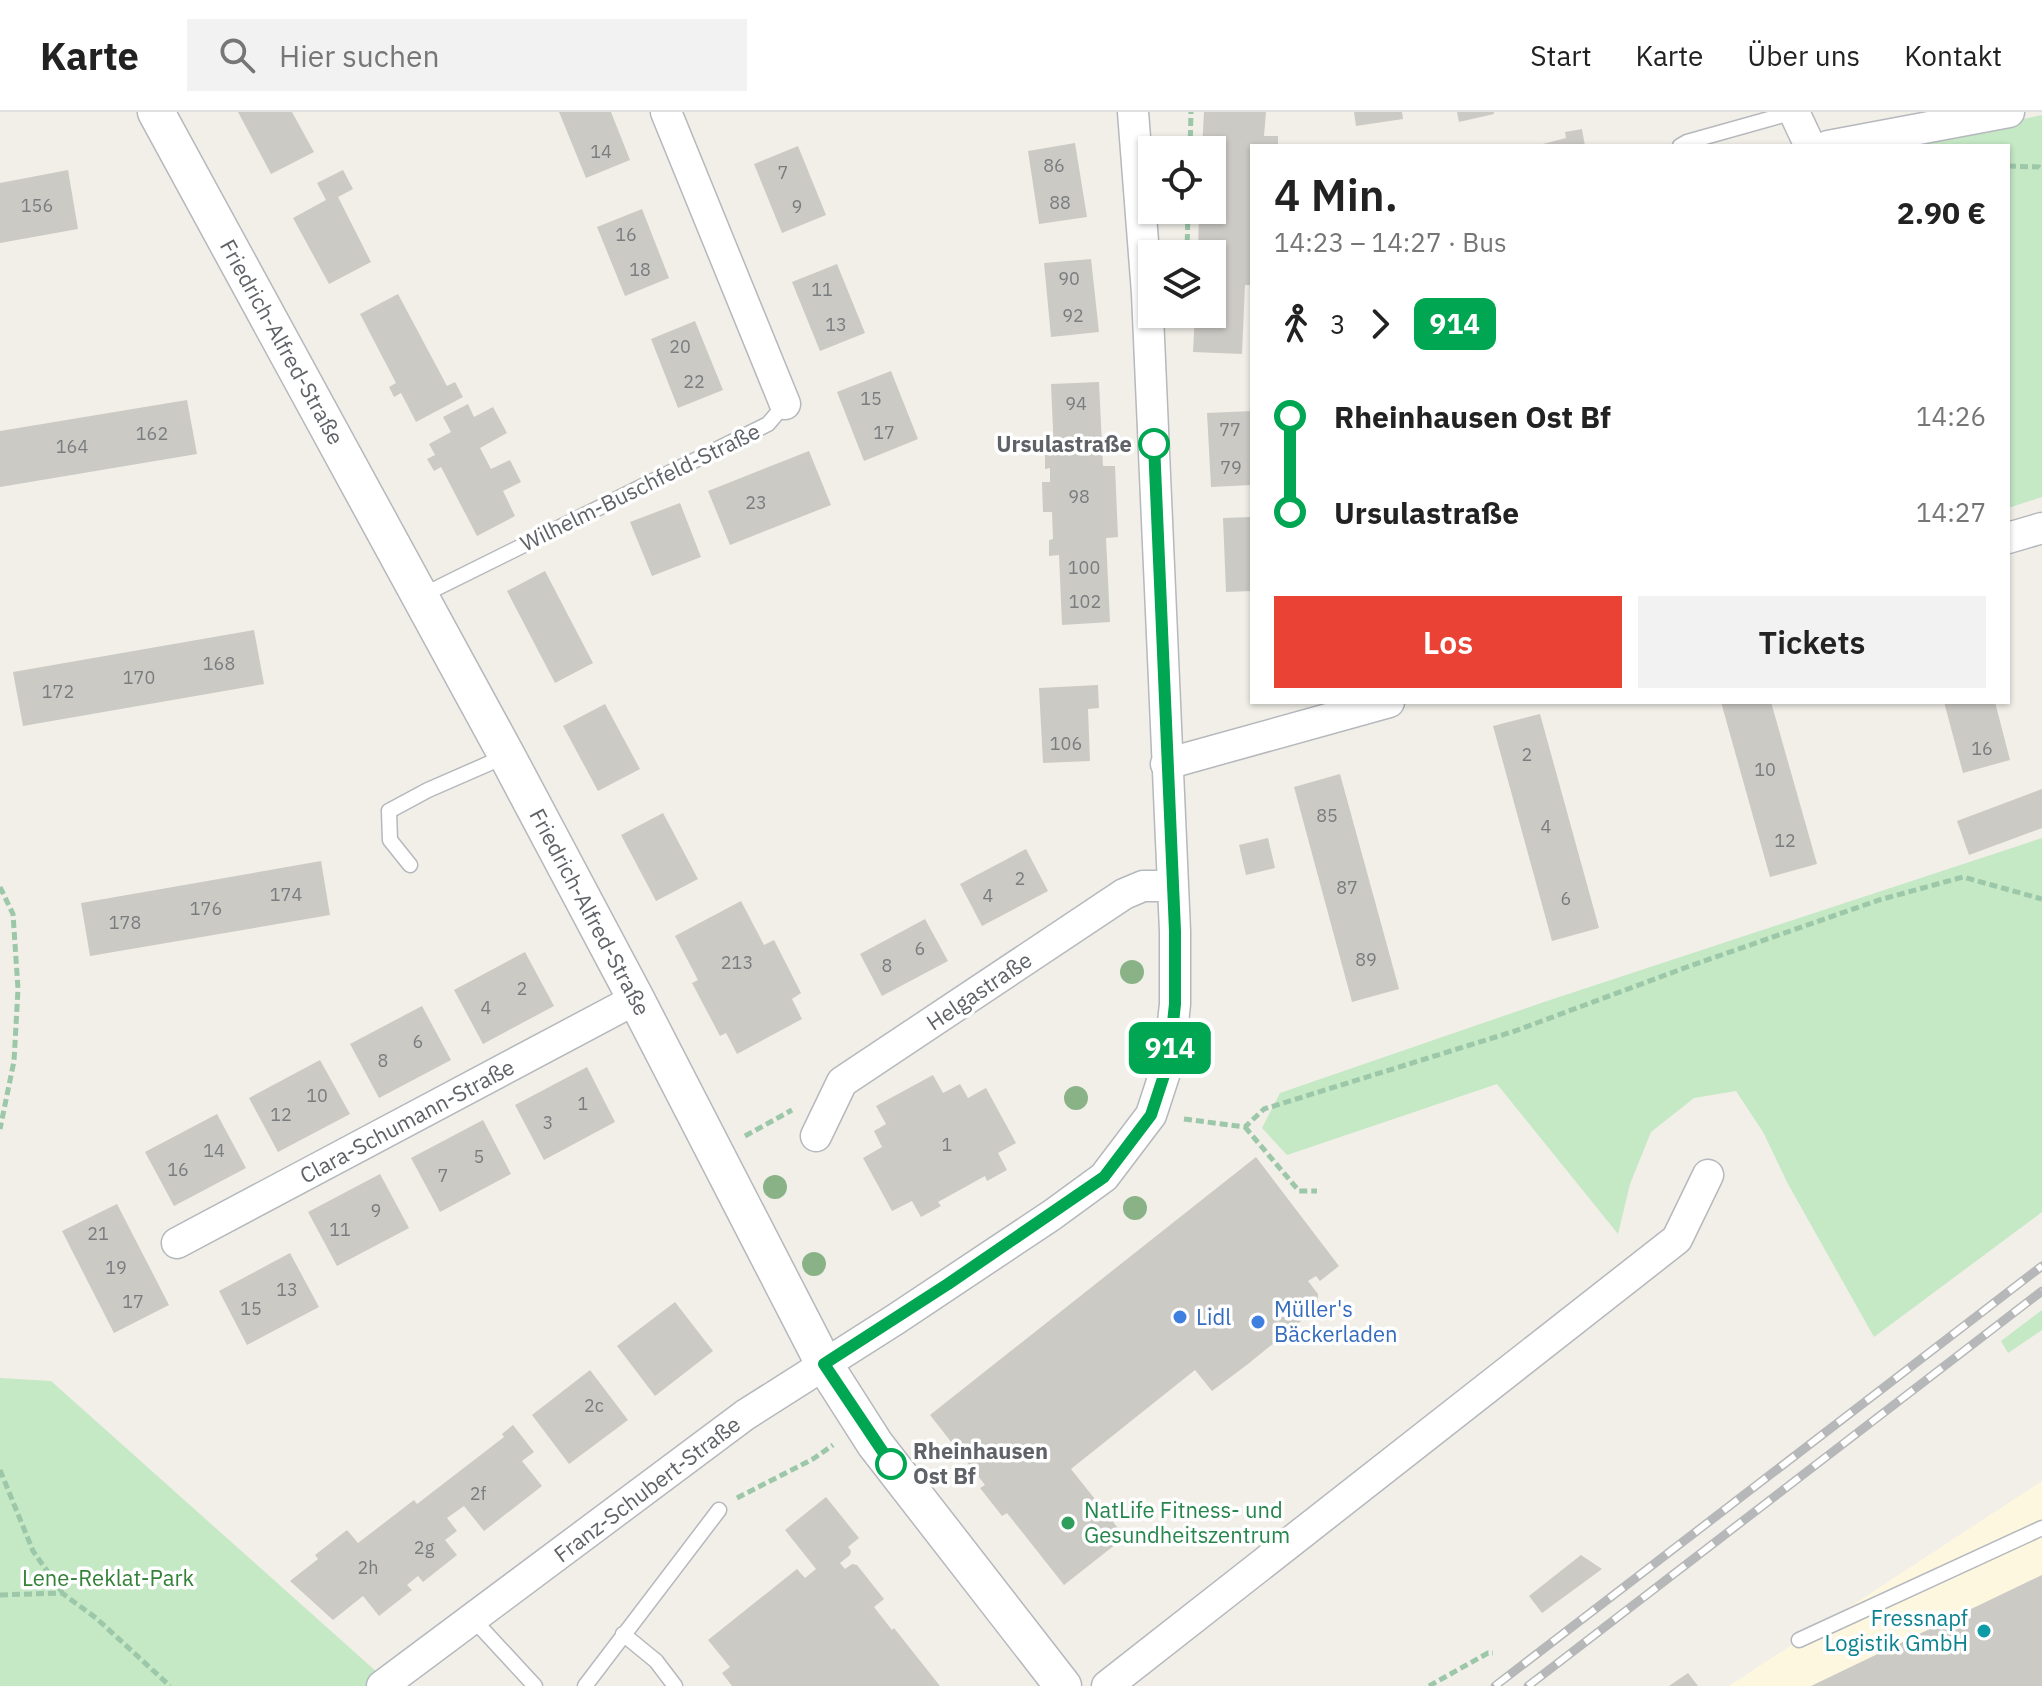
<!DOCTYPE html>
<html lang="de">
<meta charset="utf-8">
<style>
body{margin:0;font-family:"IBM Plex Sans",sans-serif;background:#f2f2f2;color:#222;height:100vh;display:flex;flex-direction:column;font-size:30px;white-space:nowrap}
*{box-sizing:border-box;margin:0}
p{font-size:26px;color:#767676}
.icon{flex:none;width:44px;height:44px;fill:none;stroke:currentColor;stroke-width:2;stroke-linecap:round;stroke-linejoin:round}
.map{position:relative;flex:1;overflow:hidden}
.details{position:absolute;left:1250px;top:32px;width:760px;height:560px;display:flex;flex-direction:column;background:#fff;border-radius:0px;box-shadow:0 2px 6px #0004}
.details>*{flex:none}
.badge{padding:0 16px;border-radius:12px;font-size:28px;line-height:52px}
.tools{position:absolute;left:1138px;top:24px;display:grid;gap:16px}
.tools a{display:grid;place-items:center;width:88px;height:88px;border-radius:0px;background:#fff;box-shadow:0 2px 6px #0004;font-size:40px}
.map>.badge{position:absolute;translate:-50% -50%;box-shadow:0 0 0 4px #fff}
.legs{display:flex;align-items:center;gap:12px;height:88px;padding:0 24px;font-size:26px}
.legs p{margin-inline-start:auto}
.overview{display:flex;align-items:center;justify-content:space-between;height:136px;padding:0 24px}
h1{font-size:44px;font-weight:600;line-height:60px}
.primary-button{display:flex;gap:16px;margin-top:auto;padding:16px 24px}
.primary-button a{flex:1;height:92px;border-radius:0px;background:#ea4335;color:#fff;font-size:32px;font-weight:600;line-height:92px;text-align:center}
.primary-button a+a{background:#f2f2f2;color:#222}
ul{padding:0 24px;list-style:none}
li{display:flex;align-items:center;gap:28px;height:96px;font-size:30px}
li i{display:grid;place-items:center;width:12px;height:100%;margin:0 10px;background:currentColor}
li i::after{content:'';width:20px;height:20px;margin:-10px;border:6px solid;border-radius:50%;background:#fff}
li p{margin-inline-start:auto}
li:first-child i{background:linear-gradient(#0000 50%,currentColor 0)}
li:last-child i{background:linear-gradient(currentColor 50%,#0000 0)}
header{display:flex;align-items:center;gap:48px;box-sizing:border-box;height:112px;padding:0 40px;background:#fff;border-bottom:2px solid #e0e0e0}
header strong{font-size:38px}
nav{display:flex;gap:44px;margin-inline-start:auto;font-size:28px}
.search{width:560px;height:72px;background:#f2f2f2;display:flex;align-items:center;gap:20px;box-sizing:border-box;padding:0 28px;border-radius:0px;color:#767676;font-size:30px}
.map>svg:first-child{display:block}
</style>
<header>
<strong>Karte</strong>
<div class="search"><svg class="icon" aria-label="search" viewBox="0 0 24 24"><circle cx="10" cy="10" r="6"/><path d="M15 15l6 6"/></svg>Hier suchen</div>
<nav><a>Start</a><a>Karte</a><a>Über uns</a><a>Kontakt</a></nav>
</header>
<div class="map">
<svg width="2042" height="1574" viewBox="0 0 2042 1574">
<rect width="100%" height="100%" fill="#f1efe8"/>
<path fill="#fef7e0" d="M2042,1369V1574H1729Z"/>
<path fill="#c5e8c5" d="M2042,3V385L2008,396V34H1893Z
M2042,726V1100L1874,1225L1788,1072L1763,1020L1736,979L1694,986L1651,1020L1630,1072L1618,1122L1497,972L1287,1043L1262,1016L1280,981L1544,890Z
M2042,1198V1218L2008,1241L2001,1229Z
M0,1266L51,1269L388,1570L382,1574H0Z"/>
<path fill="#cccac5" d="M238,0H292L314,40L271,62Z
M559,0H611L630,48L586,66Z
M1204,0H1266L1264,24H1278V34H1252V173H1245L1242,242L1193,240L1195,202H1212V142H1198L1199,98H1212V38H1202Z
M1354,0H1402L1403,7L1356,14Z
M1457,0H1494V2L1459,10Z
M1582,17L1585,34H1535L1566,26L1565,20Z
M1075,31L1087,105L1039,112L1028,39Z
M798,34L826,103L782,121L754,52Z
M68,58L78,117L0,131V71Z
M343,58L353,77L338,85L371,150L329,172L293,106L326,88L317,71Z
M642,97L669,166L625,184L597,115Z
M1091,147L1099,220L1051,225L1044,151Z
M837,152L865,221L820,239L792,170Z
M398,182L447,274L455,270L463,285L416,310L401,281L394,285L389,275L396,271L360,202Z
M695,209L723,278L678,296L651,227Z
M891,259L918,327L864,349L837,280Z
M1099,270L1103,354H1115L1118,425L1106,426L1110,510L1062,513L1059,443L1049,444V428L1053,427L1052,400H1043L1042,370H1050V356L1045,357V342L1054,341L1051,272Z
M187,288L197,342L0,375V319Z
M468,292L474,305L493,295L507,321L480,336L491,357L510,348L521,370L503,379L515,404L477,424L441,355L434,359L427,347L435,343L429,332L451,320L443,305Z
M1252,299V373L1211,375L1207,301Z
M809,339L831,393L730,433L708,379Z
M680,391L701,445L652,464L630,410Z
M1252,405V479L1226,480L1223,406Z
M545,459L593,551L555,571L507,479Z
M254,518L264,572L23,614L13,560Z
M1098,573L1099,596L1088,597L1090,649L1043,651L1039,576Z
M1721,590H1771L1817,752L1770,765Z
M1944,590H1995L2010,648L1963,661Z
M605,592L640,657L598,679L563,614Z
M1540,602L1599,816L1552,829L1493,614Z
M1340,662L1399,877L1352,890L1294,675Z
M2042,677V716L1969,743L1957,709Z
M663,701L698,767L656,789L621,723Z
M1268,726L1275,756L1246,763L1239,733Z
M1026,737L1048,779L982,814L960,772Z
M321,749L330,803L90,844L81,791Z
M741,789L764,833L774,828L801,881L792,887L802,907L737,942L726,921L720,924L692,871L698,868L675,824Z
M925,807L948,849L882,884L860,842Z
M525,840L554,894L483,932L454,878Z
M422,894L451,948L379,986L350,932Z
M320,948L350,1002L278,1040L249,986Z
M587,955L615,1010L544,1048L515,993Z
M933,963L943,981L960,972L968,986L986,976L1016,1031L998,1041L1007,1058L987,1069L985,1064L938,1090L941,1094L921,1105L912,1089L892,1099L863,1046L882,1035L874,1019L886,1012L876,994Z
M217,1002L246,1056L174,1094L145,1040Z
M483,1008L511,1062L440,1100L411,1046Z
M1256,1045L1339,1154L1320,1169L1316,1164L1308,1169L1318,1182L1317,1196L1248,1252L1212,1279L1195,1258L1071,1357L1125,1425L1064,1473L1007,1401L1002,1404L980,1376L985,1373L930,1303Z
M380,1062L409,1116L337,1154L308,1100Z
M117,1092L169,1193L114,1221L62,1119Z
M290,1141L319,1195L247,1233L219,1179Z
M675,1190L713,1239L655,1284L617,1234Z
M590,1258L628,1308L569,1352L532,1303Z
M513,1313L534,1340L522,1349L542,1374L484,1419L464,1394L447,1406L457,1419L445,1428L457,1443L423,1470L418,1464L407,1473L412,1478L379,1504L363,1484L333,1508L290,1469L318,1447L315,1443L347,1418L358,1431L414,1388L417,1392L504,1325L502,1322Z
M826,1385L859,1426L848,1435L851,1439L850,1443L840,1451L845,1457L852,1452L857,1453L884,1487L874,1495L892,1518L894,1516L940,1574H732L722,1561L730,1555L708,1528L797,1457L805,1466L816,1457L785,1418Z
M1581,1443L1602,1457L1542,1501L1529,1484Z
M2042,1463V1574H1811Z
M1688,1561L1698,1574H1669Z"/>
<g fill="none" stroke-linecap="round" stroke-linejoin="round">
<g stroke="#b5b8bc" stroke-width="17">
<path id="service" d="M1680,34L1687,30L1794,0
M421,484L768,312L785,292
M410,753L390,728L389,699L428,678L506,644
M473,1507L535,1574
M623,1522L656,1549L675,1574
M1799,1528L2042,1416
M585,1574L719,1398"/>
</g>
<g stroke="#b5b8bc" stroke-width="33">
<path id="minor" d="M666,0L785,292
M1794,0L1810,34
M1828,34L2009,0
M2008,426L2042,416
M1166,652L1389,590
M816,1024L842,970L1124,782L1143,774H1172
M177,1131L636,887
M382,1574L745,1303L896,1207L1052,1103L1104,1065L1151,1003L1169,948L1175,892V819L1147,181L1133,0
M1107,1574L1677,1127L1708,1063"/>
</g>
<g stroke="#b5b8bc" stroke-width="39">
<path id="tertiary" d="M156,0L507,644L636,887L824,1252L875,1332L1063,1574"/>
</g>
<path stroke="#9cc7a9" stroke-width="5" stroke-dasharray="8 4" stroke-linecap="butt" d="M1190,38L1191,0
M2008,54L2039,55L2042,58
M1187,142L1188,98
M0,775L13,802L18,877L14,949L0,1017
M1184,1007L1245,1015L1264,997L1515,919L1687,855L1879,788L1963,765L2042,787
M1245,1015L1299,1079H1317
M745,1024L792,998
M0,1358L33,1439L62,1480
M737,1386L813,1347L833,1333
M0,1483L62,1481L96,1506L170,1574
M1429,1574L1488,1541H1493"/>
<use href="#service" stroke="#fff" stroke-width="14"/>
<use href="#minor" stroke="#fff" stroke-width="30"/>
<use href="#tertiary" stroke="#fff" stroke-width="36"/>
<g stroke="#b6b7b8" stroke-width="9">
<path id="rail" d="M1495,1574L2042,1154
M1528,1574L2042,1179"/>
</g>
<use href="#rail" stroke="#fff" stroke-width="6" stroke-dasharray="18" stroke-linecap="butt"/>
</g>
<g fill="#89b387">
<circle cx="1132" cy="860" r="12"/>
<circle cx="1076" cy="986" r="12"/>
<circle cx="775" cy="1075" r="12"/>
<circle cx="1135" cy="1096" r="12"/>
<circle cx="814" cy="1152" r="12"/>
</g>
<g fill="none" stroke-linecap="round" stroke-linejoin="round">
<g stroke="#fff" stroke-width="18">
<path id="line-1" d="M891,1352L824,1252L948,1172L1104,1065L1151,1003L1169,948L1175,892V819L1154,332"/>
</g>
<use href="#line-1" stroke="#00a651" stroke-width="12"/>
</g>
<g fill="#fff" stroke="#00a651" stroke-width="4">
<circle cx="1154" cy="332" r="14"/>
<circle cx="891" cy="1352" r="14"/>
</g>
<g fill="#3f7fe0" stroke="#fff" stroke-width="3">
<circle cx="1180" cy="1205" r="8"/>
<circle cx="1258" cy="1210" r="8"/>
</g>
<circle fill="#2e9e5b" stroke="#fff" stroke-width="3" cx="1068" cy="1411" r="8"/>
<circle fill="#0f9aa8" stroke="#fff" stroke-width="3" cx="1984" cy="1519" r="8"/>
<g text-anchor="middle" stroke-width="7" stroke-linejoin="round" paint-order="stroke">
<g font-size="18" fill="#7a7d7f">
<text x="601" y="46">14</text>
<text x="1054" y="60">86</text>
<text x="783" y="67">7</text>
<text x="1060" y="97">88</text>
<text x="37" y="100">156</text>
<text x="797" y="101">9</text>
<text x="626" y="129">16</text>
<text x="640" y="164">18</text>
<text x="1069" y="173">90</text>
<text x="822" y="184">11</text>
<text x="1073" y="210">92</text>
<text x="836" y="219">13</text>
<text x="680" y="241">20</text>
<text x="694" y="276">22</text>
<text x="871" y="293">15</text>
<text x="1076" y="298">94</text>
<text x="1230" y="324">77</text>
<text x="884" y="327">17</text>
<text x="152" y="328">162</text>
<text x="72" y="341">164</text>
<text x="1231" y="362">79</text>
<text x="1079" y="391">98</text>
<text x="756" y="397">23</text>
<text x="1084" y="462">100</text>
<text x="1085" y="496">102</text>
<text x="219" y="558">168</text>
<text x="139" y="572">170</text>
<text x="58" y="586">172</text>
<text x="1066" y="638">106</text>
<text x="1982" y="643">16</text>
<text x="1527" y="649">2</text>
<text x="1765" y="664">10</text>
<text x="1327" y="710">85</text>
<text x="1546" y="721">4</text>
<text x="1785" y="735">12</text>
<text x="1020" y="773">2</text>
<text x="1347" y="782">87</text>
<text x="286" y="789">174</text>
<text x="988" y="790">4</text>
<text x="1566" y="793">6</text>
<text x="206" y="803">176</text>
<text x="125" y="817">178</text>
<text x="920" y="843">6</text>
<text x="1366" y="854">89</text>
<text x="737" y="857">213</text>
<text x="887" y="860">8</text>
<text x="522" y="883">2</text>
<text x="486" y="902">4</text>
<text x="418" y="936">6</text>
<text x="383" y="955">8</text>
<text x="317" y="990">10</text>
<text x="583" y="998">1</text>
<text x="281" y="1009">12</text>
<text x="548" y="1017">3</text>
<text x="947" y="1039">1</text>
<text x="214" y="1045">14</text>
<text x="479" y="1051">5</text>
<text x="178" y="1064">16</text>
<text x="443" y="1070">7</text>
<text x="376" y="1105">9</text>
<text x="340" y="1124">11</text>
<text x="98" y="1128">21</text>
<text x="116" y="1162">19</text>
<text x="287" y="1184">13</text>
<text x="133" y="1196">17</text>
<text x="251" y="1203">15</text>
<text x="594" y="1300">2c</text>
<text x="478" y="1388">2f</text>
<text x="424" y="1442">2g</text>
<text x="368" y="1462">2h</text>
</g>
<g font-size="22" fill="#5f6368" stroke="#fff">
<text transform="translate(282 230) rotate(61)" y="8">Friedrich-Alfred-Straße</text>
<text transform="translate(640 375) rotate(-26)" y="8">Wilhelm-Buschfeld-Straße</text>
<text transform="translate(590 800) rotate(62)" y="8">Friedrich-Alfred-Straße</text>
<text transform="translate(979 879) rotate(-34)" y="8">Helgastraße</text>
<text transform="translate(407 1009) rotate(-28)" y="8">Clara-Schumann-Straße</text>
<text transform="translate(647 1377) rotate(-37)" y="8">Franz-Schubert-Straße</text>
</g>
<g font-size="22" font-weight="bold" fill="#5f6368" stroke="#fff" text-anchor="end">
<text x="1132" y="340">Ursulastraße</text>
<text x="913" y="1347" text-anchor="start">Rheinhausen<tspan x="913" dy="25">Ost Bf</tspan></text>
</g>
<g font-size="22" fill="#366cbe" stroke="#fff" text-anchor="start">
<text x="1274" y="1205">Müller's<tspan x="1274" dy="25">Bäckerladen</tspan></text>
<text x="1196" y="1213">Lidl</text>
</g>
<g font-size="22" fill="#27864d" stroke="#fff" text-anchor="start">
<text x="1084" y="1406">NatLife Fitness- und<tspan x="1084" dy="25">Gesundheitszentrum</tspan></text>
</g>
<g font-size="22" fill="#348238" stroke="#fff">
<text x="108" y="1474">Lene-Reklat-Park</text>
</g>
<g font-size="22" fill="#0d838f" stroke="#fff" text-anchor="end">
<text x="1968" y="1514">Fressnapf<tspan x="1968" dy="25">Logistik GmbH</tspan></text>
</g>
</g>
</svg>
<div class="tools">
<a><svg class="icon" aria-label="locate" viewBox="0 0 24 24"><circle cx="12" cy="12" r="6"/><path d="M12 2v4M12 18v4M2 12h4M18 12h4"/></svg></a>
<a><svg class="icon" aria-label="layers" viewBox="0 0 24 24"><path d="M12 4l9 5-9 5-9-5zM3 14l9 5 9-5"/></svg></a>
</div>
<b class="badge" style="left:1170px;top:936px;background:#00a651;color:#fff">914</b>
<section class="details">
<div class="overview"><div><h1>4 Min.</h1><p>14:23 – 14:27 · Bus</p></div><b>2.90 €</b></div>
<div class="legs"><svg class="icon" aria-label="walk" viewBox="0 0 24 24"><circle cx="13" cy="4" r="2"/><path d="M13 8l-2 6 4 7M11 14l-3 7M7 12l3-4h3l4 4"/></svg>3<svg class="icon" aria-label="forward" viewBox="0 0 24 24"><path d="M9 5l7 7-7 7"/></svg><b class="badge" style="background:#00a651;color:#fff">914</b></div>
<ul>
<li><i style="color:#00a651"></i><b>Rheinhausen Ost Bf</b><p>14:26</p></li>
<li><i style="color:#00a651"></i><b>Ursulastraße</b><p>14:27</p></li>
</ul>
<div class="primary-button"><a>Los</a><a>Tickets</a></div>
</section>
</div>
